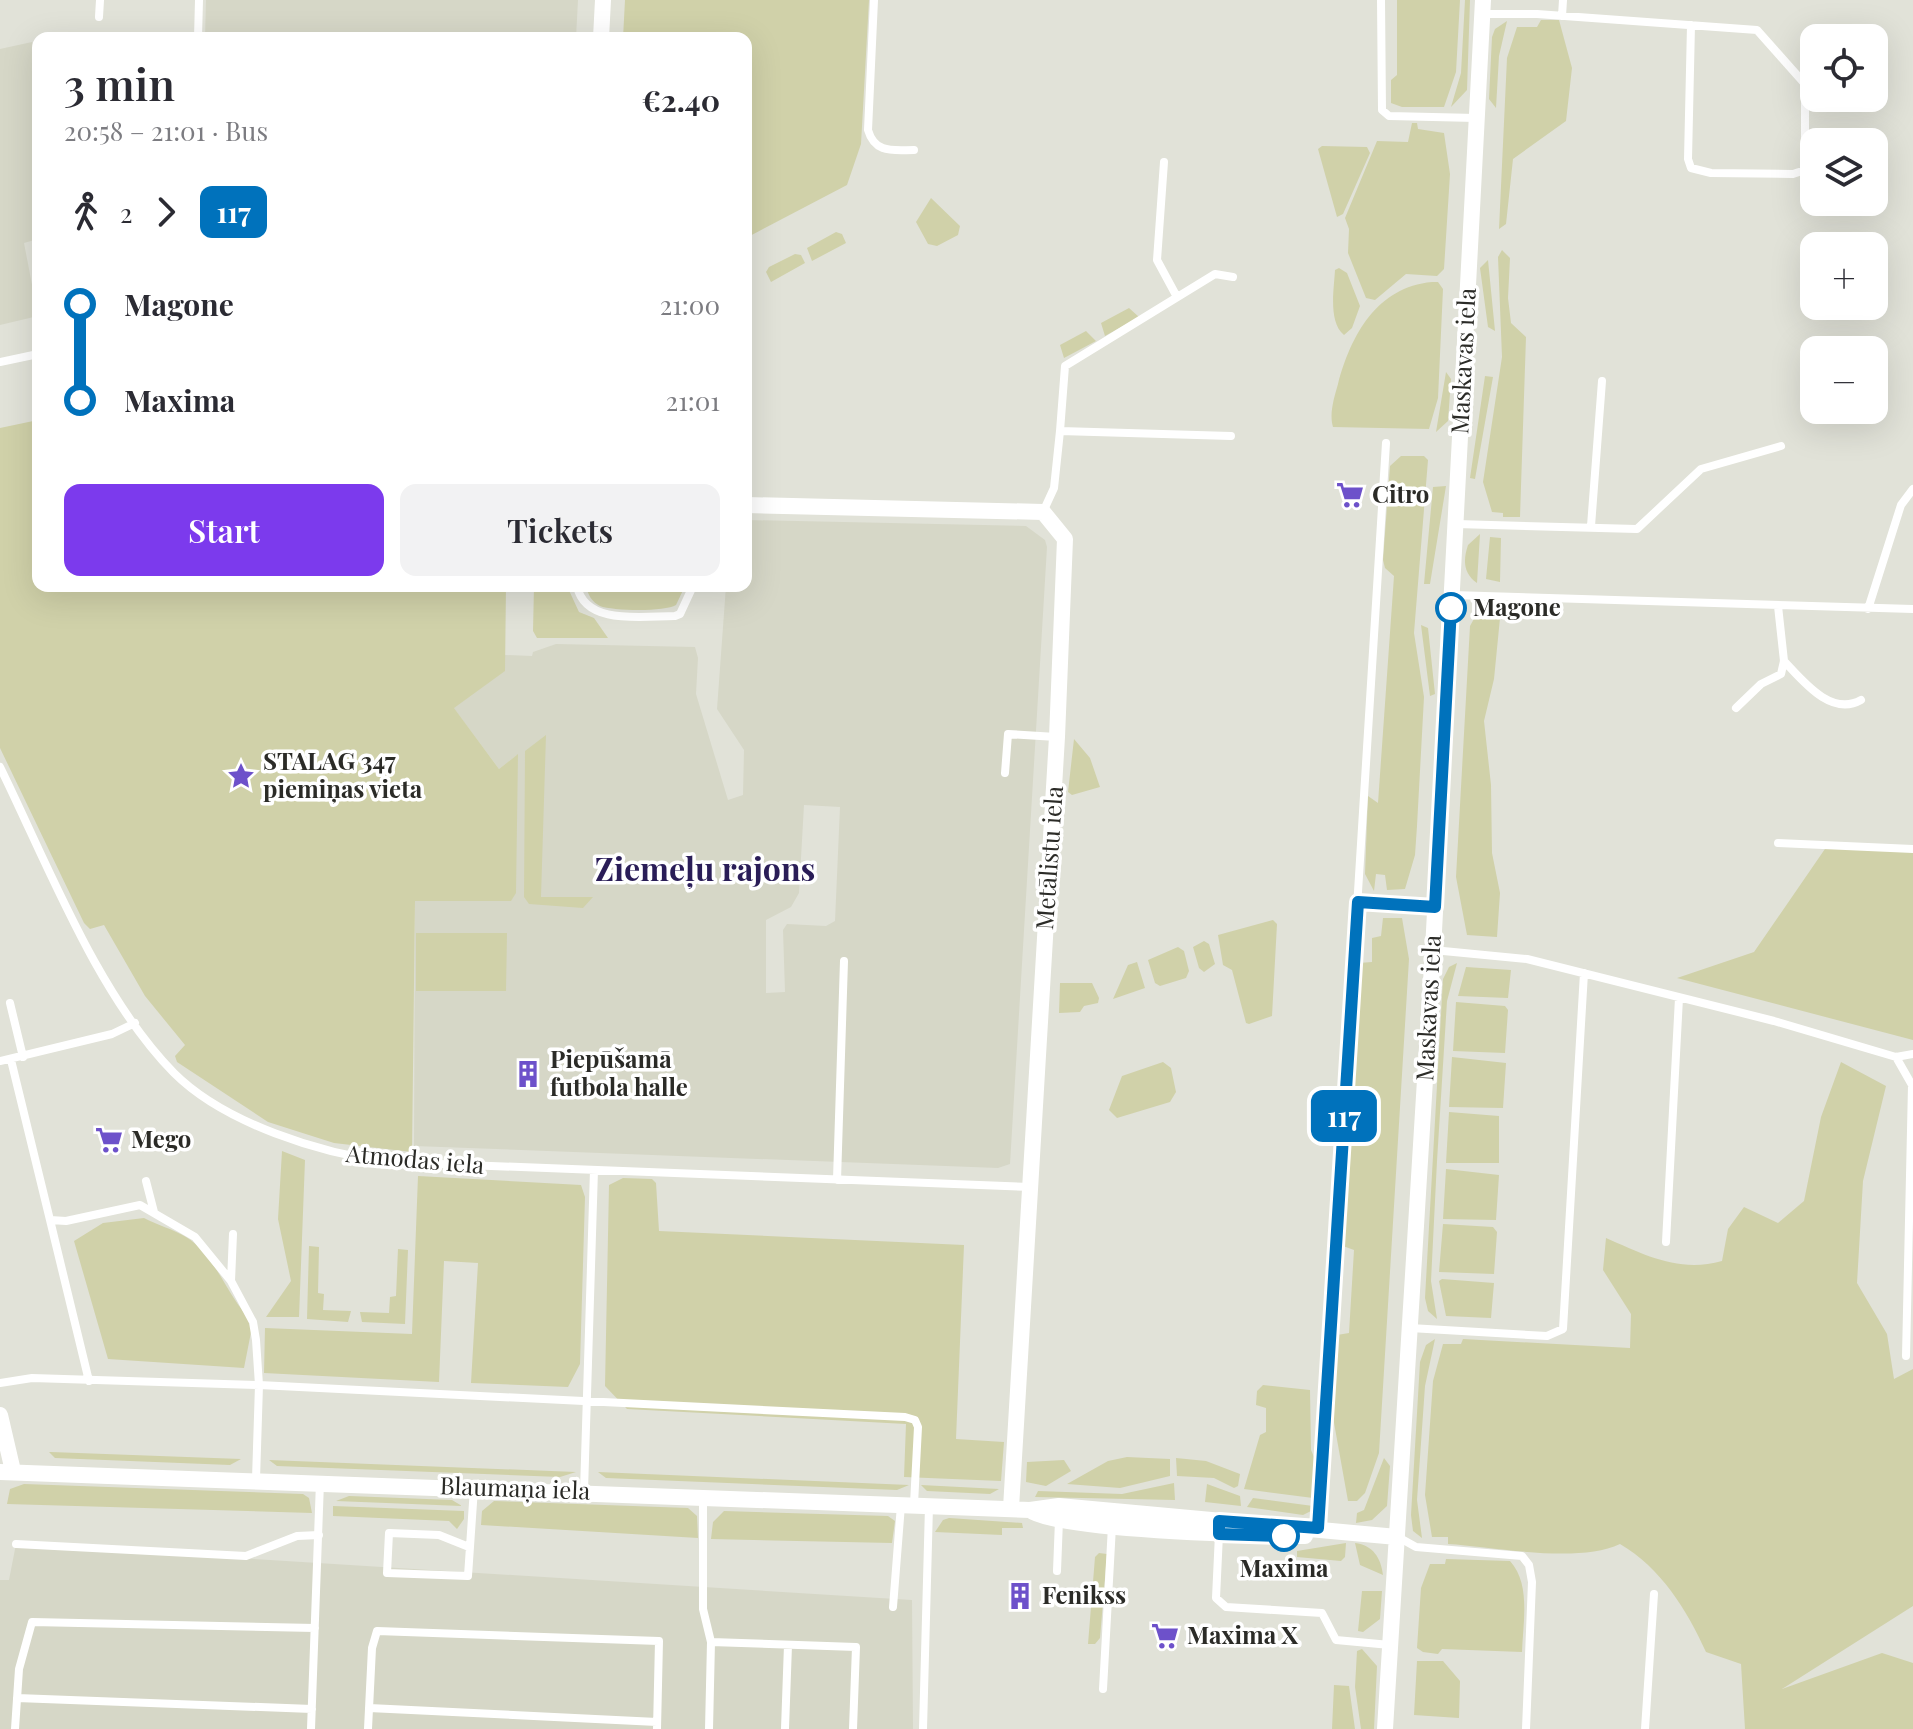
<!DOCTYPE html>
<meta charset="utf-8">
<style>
body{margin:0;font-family:"Playfair Display",serif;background:#f2f2f3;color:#2b2b33;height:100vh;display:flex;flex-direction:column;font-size:30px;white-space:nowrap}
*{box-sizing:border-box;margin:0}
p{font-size:26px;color:#7c7c81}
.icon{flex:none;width:44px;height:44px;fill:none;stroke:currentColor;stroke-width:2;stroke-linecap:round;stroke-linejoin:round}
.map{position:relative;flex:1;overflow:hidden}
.panel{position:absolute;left:32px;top:32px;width:720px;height:560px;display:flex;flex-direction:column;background:#fff;border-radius:16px;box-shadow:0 8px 32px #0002}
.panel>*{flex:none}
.badge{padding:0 16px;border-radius:12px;font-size:28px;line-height:52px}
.tools{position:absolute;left:1800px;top:24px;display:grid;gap:16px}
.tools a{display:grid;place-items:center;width:88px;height:88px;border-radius:16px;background:#fff;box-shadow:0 8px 32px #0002;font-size:40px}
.map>.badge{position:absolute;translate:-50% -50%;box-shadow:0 0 0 4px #fff}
.legs{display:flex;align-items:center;gap:12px;height:88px;padding:0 32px;font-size:26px}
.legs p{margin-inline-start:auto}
.overview{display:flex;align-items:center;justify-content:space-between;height:136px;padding:0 32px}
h1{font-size:44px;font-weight:600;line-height:60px}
.primary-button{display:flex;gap:16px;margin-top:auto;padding:16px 32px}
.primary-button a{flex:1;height:92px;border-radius:16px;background:#7c3aed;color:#fff;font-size:32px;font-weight:600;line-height:92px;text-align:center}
.primary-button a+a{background:#f2f2f3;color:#2b2b33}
ul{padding:0 32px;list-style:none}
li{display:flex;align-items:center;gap:28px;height:96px;font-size:30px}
li i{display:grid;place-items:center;width:12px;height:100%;margin:0 10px;background:currentColor}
li i::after{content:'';width:20px;height:20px;margin:-10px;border:6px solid;border-radius:50%;background:#fff}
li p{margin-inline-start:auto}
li:first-child i{background:linear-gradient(#0000 50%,currentColor 0)}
li:last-child i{background:linear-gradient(currentColor 50%,#0000 0)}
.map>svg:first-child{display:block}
</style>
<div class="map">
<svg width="1913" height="1729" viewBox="0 0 1913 1729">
<rect width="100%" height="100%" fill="#e1e2d8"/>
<path fill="#d6d7c7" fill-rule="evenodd" d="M206,0H578L576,38H205Z
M32,42L38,65V239L24,243L38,316L0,325V49Z
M746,520L1026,526L1045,540L1047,547L1010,1164L998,1168L414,1146L415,900L511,901L517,755L499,769L453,707L504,671L505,655L532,656L533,652L556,644L695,647L698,658L696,694L728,800L743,795L744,750L717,709L726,586H746ZM804,805L840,807L835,921L826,926L787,924L783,930L785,992L766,993V920L791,907L799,893Z
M16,1544L912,1600L913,1729H0V1580H9Z"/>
<path fill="#d0d1a9" d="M625,0H869L861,144L847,185L746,238V38H623Z
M1397,0H1460L1456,72L1444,107H1402L1391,103V80L1397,75Z
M1465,0H1470L1467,90L1451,107L1461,73Z
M1541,20H1559L1572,68L1566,121L1513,159L1506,224L1499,229L1507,58L1517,27H1537Z
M1507,21L1499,56L1496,108L1489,99L1492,37L1495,29Z
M1412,123H1417L1418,129L1444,133L1450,174L1444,269L1437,276L1406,274L1375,300L1366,298L1348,253L1349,229L1345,218L1377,141L1408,142Z
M1322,146L1367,147L1370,153L1343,214L1337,217L1318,149Z
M931,198L960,226L958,235L937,246L928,244L916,222Z
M836,232L842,234L846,243L812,261L807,248Z
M1502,250L1510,258L1508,298L1511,323L1526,337L1520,517H1503V513L1492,512L1483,482L1502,357L1498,257Z
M795,254L801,255L805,263L771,282L766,272L769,267Z
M1488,260L1495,331L1488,327L1480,268Z
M1339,268L1347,273L1360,306L1352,328L1344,335C1328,322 1334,289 1335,270Z
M1432,282H1438L1443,289L1438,398L1429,429L1333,427C1329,414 1334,398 1338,384C1351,335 1377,287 1432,282Z
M1129,308L1139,317L1105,336L1101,323Z
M1086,331L1096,341L1064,358L1060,345Z
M1446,372L1451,379L1448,421L1436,432Z
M1485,376L1493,377L1475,479L1470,478Z
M38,420V586H506L505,671L454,708L499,769L518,754L516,893L511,901H415L412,1152L334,1143L268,1122L177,1062L175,1056L185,1045L145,996L104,925L90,929L84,923L0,748V428Z
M1401,456H1424L1428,460L1414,633L1424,697L1417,826L1415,855L1405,889L1387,890L1385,875L1376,874L1374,891L1365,874L1368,796L1378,803L1394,576L1385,568L1383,560L1390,466Z
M1446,486L1430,584H1424L1433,487Z
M1480,534L1477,583C1463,573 1463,560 1468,545Z
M1490,537L1501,538L1500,582L1486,579Z
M534,586H567L579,612L594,618L608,638H537L533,631Z
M586,586H685L676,605C665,612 613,611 600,606C592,602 588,595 586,586Z
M1480,608H1501L1494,679L1484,721L1491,785L1492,853L1500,893L1497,937L1467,935L1456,877L1470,626Z
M1421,625L1428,628L1435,694L1430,696Z
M546,735L541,897H593L583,908L529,904L524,897L525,751Z
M1074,739L1090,758L1100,787L1072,795L1068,792Z
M1827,846L1913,849V1040L1677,978L1754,952Z
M1383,918H1402L1409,959L1379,1453L1365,1493L1357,1501H1348L1331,1406L1337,1335L1349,1333L1354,1250L1343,1246L1359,963L1372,962V938L1381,936Z
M1273,920L1277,924L1272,1016L1249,1024L1246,1023L1232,970L1223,965L1218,935Z
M416,933H507L506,991H416Z
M1204,941L1209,944L1215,964L1204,972L1199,968L1193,947Z
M1178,947L1184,951L1189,971L1186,978L1160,986L1155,983L1148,960Z
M1137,962L1145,988L1113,999L1128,965Z
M1457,963L1447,1001L1437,1161L1431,1281L1437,1319L1428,1311L1425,1298L1443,979L1449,967Z
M1466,967L1511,970L1508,998L1458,996Z
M1060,983H1092L1099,998L1098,1003L1084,1006L1080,1012L1059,1013Z
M1456,1002L1505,1006L1508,1010L1505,1053L1453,1051Z
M1452,1057L1506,1063L1503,1108L1449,1107Z
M1163,1062L1171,1068L1176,1092L1170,1102L1117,1118L1109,1110L1122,1076Z
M1841,1062L1886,1086L1863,1181L1857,1283L1887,1334L1894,1379L1913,1369V1606L1782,1689L1882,1653L1913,1663V1729H1745L1741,1664L1706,1652C1687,1610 1661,1568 1620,1544C1578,1564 1496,1547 1448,1544V1537H1432L1425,1495L1433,1381L1443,1344H1461L1463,1339L1630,1348L1631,1314L1603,1270L1606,1238C1645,1255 1679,1273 1722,1261L1728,1229L1744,1207L1778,1223L1804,1201L1821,1117Z
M1449,1112L1499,1116V1163H1446Z
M282,1151L305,1160L299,1317H266L291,1281L278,1219Z
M1446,1169L1499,1175L1496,1220L1443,1219Z
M418,1176L581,1185L585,1197L580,1364L568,1387L471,1383L478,1263L444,1261L439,1382L264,1373L265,1328L412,1334Z
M623,1178L652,1179L656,1183L659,1231L964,1245L956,1439L1004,1442L1001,1481L904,1477L906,1424L627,1409L605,1386L609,1185Z
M144,1218C157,1225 173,1229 186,1237C217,1256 227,1298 253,1322L244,1368L108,1359L74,1241L103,1223Z
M1443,1224L1493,1227L1497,1232L1494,1274L1439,1272Z
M309,1246L319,1247L318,1293L324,1294L323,1310L351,1311L348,1322L307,1319Z
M398,1249L408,1250L405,1324L362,1322L360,1312L389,1313L390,1297L396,1296Z
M1442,1279L1494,1283L1491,1318L1446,1316L1439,1281Z
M1435,1339L1425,1386L1417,1500L1422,1538L1413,1531L1411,1515L1420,1362L1426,1345Z
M1263,1385L1310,1390L1311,1450L1317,1464L1313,1498L1244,1489L1260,1435L1266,1432V1408L1256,1405L1257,1391Z
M49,1452H51L241,1459L230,1465L55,1458Z
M1127,1457L1170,1459V1476L1120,1488L1067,1484L1108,1461Z
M1176,1458L1206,1461L1240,1474L1238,1486L1234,1488L1214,1478L1177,1476Z
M1384,1458L1390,1466L1387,1506L1372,1520L1356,1523L1357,1513L1364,1510Z
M269,1460L576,1472L560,1477L277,1466Z
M1064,1460L1071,1471L1046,1486L1026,1482L1027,1462Z
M598,1472L909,1485L897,1490L606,1478Z
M1174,1483L1175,1500L1035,1497L1038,1491L1122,1494Z
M24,1484L303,1494L309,1498L312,1513L7,1504L10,1489Z
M1207,1484L1240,1496L1241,1506L1205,1502Z
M921,1485L999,1489L990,1494L927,1491Z
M349,1496L452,1500L462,1506L336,1501Z
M1253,1498L1313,1506L1311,1511L1303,1515L1247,1507Z
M494,1501L688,1508L697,1516L698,1538L481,1525L482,1511Z
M333,1506L464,1511V1519L457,1529L449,1521L333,1516Z
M724,1511L888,1516L895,1521L892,1543L711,1539L713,1522Z
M949,1518L1022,1523L1023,1528H1002V1535L935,1532L943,1520Z
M1346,1543L1345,1557L1341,1561L1297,1557V1551Z
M1355,1543C1373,1545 1381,1558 1383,1575L1360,1565Z
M1099,1553L1107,1554L1100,1638L1095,1644H1088L1095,1557Z
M1446,1559L1510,1561C1531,1584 1523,1622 1522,1652L1442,1649L1438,1654L1423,1652L1417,1648L1421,1588L1430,1564H1445Z
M1362,1591H1382L1380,1619L1363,1632L1358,1631Z
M1362,1649L1377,1666L1374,1729H1361L1355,1687L1357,1651Z
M1417,1661H1443L1460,1681L1459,1718L1414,1715Z
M1334,1685L1349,1686L1355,1729H1332Z"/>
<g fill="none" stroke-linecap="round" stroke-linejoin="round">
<path stroke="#fff" stroke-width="8" d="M874,0L868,130C875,154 893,150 914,150
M1381,0L1382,110L1389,116L1476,118
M1483,14H1537L1757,30L1805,84V170L1793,174L1711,173L1691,168L1688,159L1691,25
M1562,16L1563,0
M99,17L100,0
M198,38L199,0
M1164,162L1157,260L1177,297
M0,362L38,354
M1060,431L1065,366L1215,274L1233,277
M1043,512L1054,488L1060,431L1231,436
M1456,524L1637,529L1701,469L1781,446
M1591,526L1602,381
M577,586C585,626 643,616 675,616L680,614L693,586
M1452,595L1913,609
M1868,609L1901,505L1913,489
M1784,661C1803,681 1831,717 1861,700
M1736,708L1761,684L1781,674L1784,661L1778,606
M0,767C48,865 98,996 174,1073C224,1123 321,1154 390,1162L1030,1187
M1005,773L1008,734L1056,737
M1778,843L1913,849
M1358,902L1435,907
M1433,950L1527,959L1774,1021L1896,1057L1913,1054
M10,1003L23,1057
M1896,1057L1912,1085L1906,1356
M11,1060L50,1220L66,1221L140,1205L195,1237L231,1281
M0,1061L112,1034L135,1023
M837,1180L844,961
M146,1181L154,1212
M50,1220L89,1381
M233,1234L231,1281L253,1322L256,1340L259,1385L256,1479
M1666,1242L1679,998
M1410,1328L1547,1336L1563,1329L1584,973
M0,1383L32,1378L259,1385L905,1417L915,1420L918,1427L914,1504
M584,1491L594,1170
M703,1497V1609L711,1642L709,1729
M1318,1533L1386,443
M1219,1534L1216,1598L1226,1607L1322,1613L1336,1640L1390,1645
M1398,1537L1416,1547L1522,1556L1529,1565L1532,1582L1526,1729
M16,1544L246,1556L297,1536L319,1535
M469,1547L439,1535L389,1533L387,1573L468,1576L474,1488
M1057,1571L1059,1520
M893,1607L901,1505
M711,1642L856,1647L853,1729
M1103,1689L1112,1526
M17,1698L312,1709
M369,1708L657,1722
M15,1729L19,1669L32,1622L315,1628
M311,1729L320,1482
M368,1729L372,1648L377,1631L659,1641L657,1729
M785,1729L788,1645
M923,1729L929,1506
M1645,1729L1654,1594"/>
<path stroke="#fff" stroke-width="16" d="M601,38L603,0
M746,505L1043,512L1065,539L1057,737L1011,1508
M0,1415L13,1471
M0,1472L1030,1510L1059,1506L1397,1537
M1030,1510C1056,1531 1260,1535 1305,1536
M1385,1729L1433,950L1483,0"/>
</g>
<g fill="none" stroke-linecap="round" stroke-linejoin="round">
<g stroke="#fff" stroke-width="18">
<path id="line-1" d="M1284,1536L1219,1534V1521L1318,1528L1358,902L1435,907L1451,608"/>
</g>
<use href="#line-1" stroke="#0072bc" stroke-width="12"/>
</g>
<defs>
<g id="supermarket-bare" transform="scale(2.16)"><path d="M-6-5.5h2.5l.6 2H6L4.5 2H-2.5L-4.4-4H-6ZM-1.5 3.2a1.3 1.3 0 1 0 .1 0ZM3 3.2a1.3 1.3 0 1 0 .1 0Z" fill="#6d51ca" stroke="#fff" stroke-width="2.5" paint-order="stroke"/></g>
<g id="sight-bare" transform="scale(2.16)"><path d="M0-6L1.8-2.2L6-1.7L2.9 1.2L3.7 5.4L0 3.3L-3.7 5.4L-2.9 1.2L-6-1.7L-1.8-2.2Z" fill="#6d51ca" stroke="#fff" stroke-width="2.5" paint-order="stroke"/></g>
<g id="building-bare" transform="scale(2.16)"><path d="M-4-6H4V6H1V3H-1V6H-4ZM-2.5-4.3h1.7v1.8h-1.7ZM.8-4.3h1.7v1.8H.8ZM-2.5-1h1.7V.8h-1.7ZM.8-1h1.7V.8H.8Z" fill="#6d51ca" stroke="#fff" stroke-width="2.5" paint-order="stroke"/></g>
</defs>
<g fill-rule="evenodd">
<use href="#supermarket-bare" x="1350" y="495"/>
<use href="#sight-bare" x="241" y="776"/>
<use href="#building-bare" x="528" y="1074"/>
<use href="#supermarket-bare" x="109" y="1140"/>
<use href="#building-bare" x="1020" y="1596"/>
<use href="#supermarket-bare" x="1165" y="1636"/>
</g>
<g fill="#fff" stroke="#0072bc" stroke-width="4">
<circle cx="1451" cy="608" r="14"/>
<circle cx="1284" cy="1536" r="14"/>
</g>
<g text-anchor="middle" stroke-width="7" stroke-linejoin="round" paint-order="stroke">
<g font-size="24" fill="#2b2b27" stroke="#fff">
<text transform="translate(1464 361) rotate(-87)" y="8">Maskavas iela</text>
<text transform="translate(1050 858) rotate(-86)" y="8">Metālistu iela</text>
<text transform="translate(1429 1008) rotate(-87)" y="8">Maskavas iela</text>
<text transform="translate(415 1160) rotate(5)" y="8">Atmodas iela</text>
<text transform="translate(515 1489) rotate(2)" y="8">Blaumaņa iela</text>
</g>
<g font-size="24" font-weight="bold" fill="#2b2b27" stroke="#fff" text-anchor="start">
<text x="1372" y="503">Citro</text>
<text x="263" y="770">STALAG 347<tspan x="263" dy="28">piemiņas vieta</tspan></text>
<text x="550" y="1068">Piepūšamā<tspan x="550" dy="28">futbola halle</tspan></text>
<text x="131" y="1148">Mego</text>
<text x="1042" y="1604">Fenikss</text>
<text x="1187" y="1644">Maxima X</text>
</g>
<g font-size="24" font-weight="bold" fill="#2b2b27" stroke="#fff" text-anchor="start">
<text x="1473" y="616">Magone</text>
<text x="1284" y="1577" text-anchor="middle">Maxima</text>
</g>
<g font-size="32" font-weight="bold" fill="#2a1d57" stroke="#fff">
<text x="705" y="881">Ziemeļu rajons</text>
</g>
</g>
</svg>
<div class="tools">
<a><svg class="icon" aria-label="locate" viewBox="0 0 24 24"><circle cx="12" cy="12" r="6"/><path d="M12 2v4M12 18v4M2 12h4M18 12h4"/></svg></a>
<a><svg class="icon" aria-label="layers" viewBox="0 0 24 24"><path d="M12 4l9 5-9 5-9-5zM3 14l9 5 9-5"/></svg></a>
<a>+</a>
<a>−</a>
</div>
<b class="badge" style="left:1344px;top:1116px;background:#0072bc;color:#fff">117</b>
<section class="panel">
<div class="overview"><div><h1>3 min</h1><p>20:58 – 21:01 · Bus</p></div><b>€2.40</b></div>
<div class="legs"><svg class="icon" aria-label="walk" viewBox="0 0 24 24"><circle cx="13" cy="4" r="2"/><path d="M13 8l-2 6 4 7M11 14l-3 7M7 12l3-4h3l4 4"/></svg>2<svg class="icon" aria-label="forward" viewBox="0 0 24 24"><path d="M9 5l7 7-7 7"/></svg><b class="badge" style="background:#0072bc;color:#fff">117</b></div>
<ul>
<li><i style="color:#0072bc"></i><b>Magone</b><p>21:00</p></li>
<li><i style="color:#0072bc"></i><b>Maxima</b><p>21:01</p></li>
</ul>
<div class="primary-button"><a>Start</a><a>Tickets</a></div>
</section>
</div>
